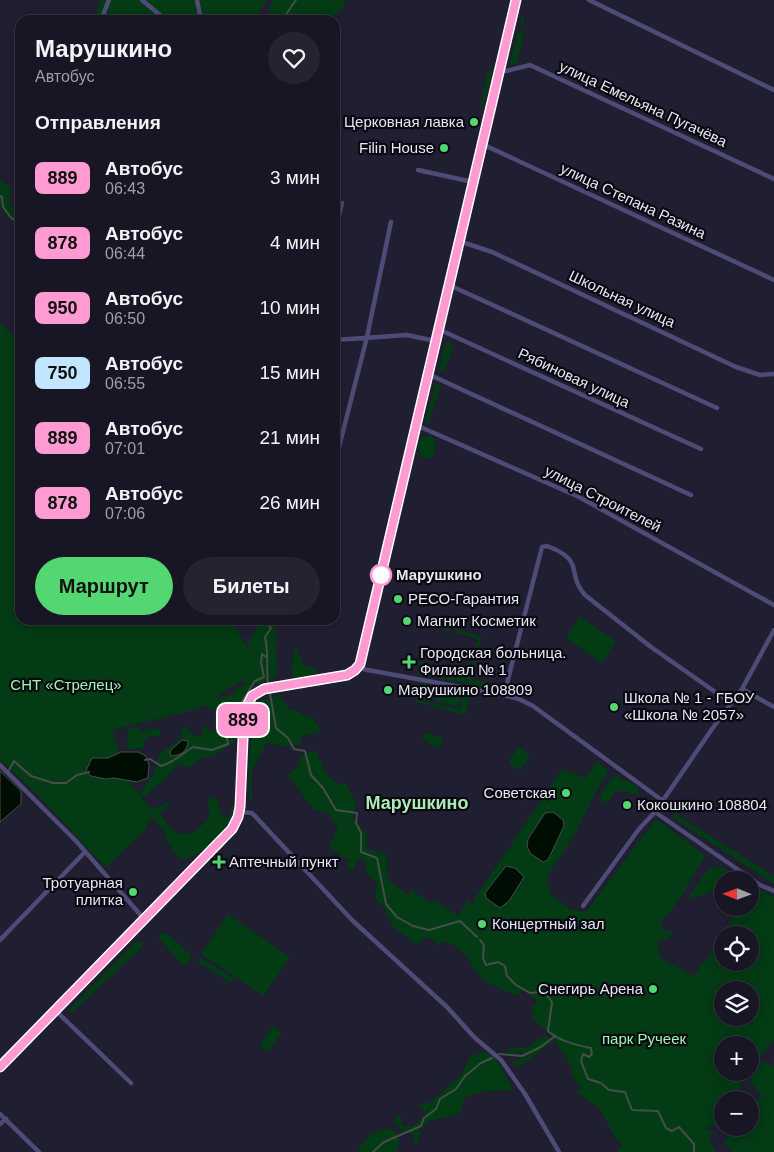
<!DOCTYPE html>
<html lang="ru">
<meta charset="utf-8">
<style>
body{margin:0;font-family:Helvetica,sans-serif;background:#252332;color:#f1f3f6;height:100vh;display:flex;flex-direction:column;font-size:19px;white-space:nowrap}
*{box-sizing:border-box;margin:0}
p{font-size:16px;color:#9f9fa7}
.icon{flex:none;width:28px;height:28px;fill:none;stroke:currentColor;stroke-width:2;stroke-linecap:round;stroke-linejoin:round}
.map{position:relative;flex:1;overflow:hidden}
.drawer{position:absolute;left:15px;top:15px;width:325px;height:610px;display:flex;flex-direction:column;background:#181625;border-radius:15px;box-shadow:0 2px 12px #0003,0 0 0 1px #363542}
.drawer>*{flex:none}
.badge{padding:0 10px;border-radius:8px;font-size:18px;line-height:32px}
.needle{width:32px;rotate:271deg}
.buttons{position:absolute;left:714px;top:871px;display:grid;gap:10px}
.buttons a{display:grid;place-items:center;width:45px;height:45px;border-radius:50%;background:#181625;box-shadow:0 2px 12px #0003,0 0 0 1px #363542;font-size:25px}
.map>.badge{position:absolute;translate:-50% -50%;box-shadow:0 0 0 2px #fff}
h2{padding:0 20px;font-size:19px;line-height:45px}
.round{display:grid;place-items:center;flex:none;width:52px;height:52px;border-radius:26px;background:#252332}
.headline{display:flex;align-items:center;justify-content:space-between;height:85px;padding:0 20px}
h1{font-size:24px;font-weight:800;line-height:38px}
.button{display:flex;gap:10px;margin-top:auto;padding:10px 20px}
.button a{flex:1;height:58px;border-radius:30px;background:#54d672;color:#111;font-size:20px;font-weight:800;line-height:58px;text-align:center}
.button a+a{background:#252332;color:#f1f3f6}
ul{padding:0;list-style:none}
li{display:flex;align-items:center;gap:15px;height:65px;padding:0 20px}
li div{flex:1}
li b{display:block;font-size:19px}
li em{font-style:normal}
li .badge{min-width:55px;font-weight:700;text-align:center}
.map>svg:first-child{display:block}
</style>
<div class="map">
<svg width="774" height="1152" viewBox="0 0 774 1152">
<rect width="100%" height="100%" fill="#201e31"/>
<path fill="#023b14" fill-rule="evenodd" d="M101,0H106L103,8L106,0H266L256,20H93Z
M273,0H345L343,8L330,20H269V8Z
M523,16L525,22L522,26L524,32L517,64L509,66L517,34L522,31L520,20Z
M493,70L482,109H480L486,77L490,71Z
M0,180L11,187L9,204L20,212V225L18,228L0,206Z
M0,322L20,343V620H231L249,651L248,641L253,637L258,620H275L277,677L254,685L238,711L233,743L215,755L200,759L188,768L178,764L164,780L145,796L140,795L151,809L172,801L160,813C164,820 168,827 176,832C186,839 205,827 209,816C210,812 208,805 208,800L215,796C220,804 219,811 223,818L230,816L232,806L236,805C229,829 205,856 180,860L167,841L163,829L151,817L145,830L106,868L34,791L0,760ZM244,679L245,685L235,689L232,695L214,698ZM202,706L212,709L224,708L221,721L215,732L203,725L201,736L193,735L184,725L181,733L182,738L159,754L154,774L139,794L132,786L112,730L194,710Z
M446,341L454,345L444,372L439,370Z
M435,384L441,385L428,425L426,419Z
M430,436L435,439L436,450L431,458L420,457C418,449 417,444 422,437Z
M580,617L616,641L602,663L566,638Z
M430,622L482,637L472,681C478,679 490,682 494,688L466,684L478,639L457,633V631L450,629L449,631L429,625Z
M296,646L304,666H312L317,671C312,679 303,678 294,678C289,668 294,656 296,646Z
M420,661L442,667V671H443L444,668L467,675L464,683L416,674Z
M419,682L437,686L433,700L415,697Z
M439,686L463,691L459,706L435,701Z
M465,691L471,692L465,715L413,701L414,699L460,709Z
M280,696L290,710L300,712L307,719L311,714L321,732L302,736L301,745L282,746L267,742L252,770V798L249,799C248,767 249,730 261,700Z
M138,727L141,733L150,728L160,730L161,737L150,736L144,741V748L130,750L125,744L129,739L127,730Z
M426,732L443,739L439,749L422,739Z
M518,747L531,755L520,771L508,763Z
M315,750C325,766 323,782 346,784L356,803L353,819C363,829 371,834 366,849L387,854L388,880L408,895L413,890L430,903L434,900L458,916L468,900L474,905L475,898L562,769L569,774L572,771L585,779L597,762L609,770L593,797L574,836L548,875L547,883L551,889L549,892C560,901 573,916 587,910L656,819L706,856C690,877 681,905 660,921L663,930L674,932L668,939L658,941L659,957L693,976L699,970L700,964L707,960L712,951L711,949L725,931L739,908H750V884L774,897V1040L750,1069V1045H722V1072L748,1073C741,1081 741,1092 734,1100H722V1103L716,1111H718V1127L711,1125L705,1128L712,1131L710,1142L716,1152H617L622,1144L616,1139L600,1109L576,1092L581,1088L572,1075H570L573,1070L553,1036L533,1019L532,1007L538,1002L524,990L516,996C507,991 486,984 481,977C468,961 465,948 444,941L439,946L432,939L423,938L417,945L392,926L384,908L375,898L377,882L367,875L366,861L358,858L354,869L347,870L349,858H342L337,852L329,848L338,827L326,812L314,810L287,775L299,767L300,755ZM722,935H750V962H722ZM722,990H750V1018H722Z
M613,776H617L638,787L639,796C630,793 623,789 614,793L609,801L605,803L599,797Z
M674,813L774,876V884L675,819L672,815Z
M721,867L743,880H722V886L706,894L687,899L708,869Z
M228,914L290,957L263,996L201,954Z
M162,932C171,935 183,947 191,955V959L186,965L179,963C174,952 165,947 158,937Z
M136,941L142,942V947L75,1010L72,1013L69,1010Z
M201,958L233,978V980L230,983L198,962L197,959Z
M273,1026L282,1032L268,1052L259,1046Z
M545,1036L554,1040L533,1057L516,1068L513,1062L525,1056L523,1052L506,1054L510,1048H526Z
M486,1051L499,1063L513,1090L486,1091L465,1097L460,1112L447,1118L431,1120L420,1129L418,1144L413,1143L415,1136L403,1131L395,1123L396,1115L402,1118V1126C414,1128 419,1121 426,1114L419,1105L431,1102L461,1075L470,1057Z
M762,1061L774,1066V1152H733L723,1143L736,1128H750V1110L762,1095L750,1082Z
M387,1128L395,1131L400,1141L396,1152H357L370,1134Z"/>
<path fill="#000d02" stroke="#454e4a" d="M182,740L188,741C187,752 181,755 171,756L170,751Z
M121,752H138L146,756L149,765L148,778L137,782L114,778L106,779L91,776L86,771L92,758H108Z
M0,771L21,791V804L0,822Z
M553,812L563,820L564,826L548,860L543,862L531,854L527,847L528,839L545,813Z
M506,866L515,868L524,877L509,901L500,908L486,898L485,893Z"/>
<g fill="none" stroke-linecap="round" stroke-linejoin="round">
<path stroke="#454e4a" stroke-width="2" d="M282,20L296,0
M0,196L2,197L3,207L12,219L20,218
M264,620L271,628L265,637C269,653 266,668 268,684
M270,694L276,728L288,738L294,749L305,751L311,775L323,788L336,810L357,813L356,823L361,833V852L377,858L386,904L397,917L413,926L429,930L460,921L477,937
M145,760L150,759L161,766C173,763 183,753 193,747L212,750L228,744L226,733V713L241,703L255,681L264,677L261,663L262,654L266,657
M9,770L14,761L31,776L53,783H66L77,775L89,772
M480,940L484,945L483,958L486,965L498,962L505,966L507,976L516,985L530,993L539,992L545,993L552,1002L548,1031C559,1041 576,1045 591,1048L592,1054L589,1057L583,1054L581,1061L588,1079L601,1083L609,1090L625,1092L632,1110L658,1111L666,1128L672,1131L679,1127L694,1144V1152
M499,1054L522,1056L539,1048L554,1037
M373,1152L384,1142L421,1126L424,1118L436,1109L440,1099L456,1089L465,1076L481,1063L492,1058"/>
<path stroke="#4e4b77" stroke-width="4.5" d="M142,0L166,20
M197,0L201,20
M589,0L774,90
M101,20L109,0
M499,71H506L530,65L774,179
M482,144L774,280
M418,170L473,182
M335,232L342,203
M459,241L492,252L736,367L760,375L774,374
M449,285L717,408
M438,329L701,449
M335,340L407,335L435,341
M428,374L691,495
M416,425L579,497L774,605
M335,463L367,337L391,222
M357,668L504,695L519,699L533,706L663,801
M742,689L774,707
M504,695L542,547L547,546C587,561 565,573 585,595L651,647L731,703
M0,765L76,841L144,919
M239,812L252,813L353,921L447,1007L474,1037L501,1060L525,1094L559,1152
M655,812L760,885L774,891
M583,906L639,829L655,812L712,729L742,689L774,630
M0,940L85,852
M55,1010L131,1083
M0,1114L39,1152
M0,1124L6,1119"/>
<path stroke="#4e4b77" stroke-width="5" d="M0,1067L232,829L238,817L240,807L244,714L252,696L264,689L347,675L355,671L361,664L516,0"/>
</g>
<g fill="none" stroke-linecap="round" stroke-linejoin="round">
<g stroke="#fff" stroke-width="11">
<path id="line" d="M0,1067L232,829L238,817L240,807L244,716L246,708L252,696L264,689L347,675L355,670L360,664L516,0"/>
</g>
<use href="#line" stroke="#ff9ad2" stroke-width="8"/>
</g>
<g fill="#54d672" stroke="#0a0911" stroke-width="2">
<circle cx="474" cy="122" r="5"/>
<circle cx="444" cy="148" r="5"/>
<circle cx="398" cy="599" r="5"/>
<circle cx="407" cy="621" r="5"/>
<path d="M406.5 654.5h5v5h5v5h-5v5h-5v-5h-5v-5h5z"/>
<circle cx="388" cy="690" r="5"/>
<circle cx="614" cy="707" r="5"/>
<circle cx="566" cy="793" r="5"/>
<circle cx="627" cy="805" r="5"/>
<path d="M216.5 854.5h5v5h5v5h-5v5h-5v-5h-5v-5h5z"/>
<circle cx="133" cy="892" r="5"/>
<circle cx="482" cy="924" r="5"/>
<circle cx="653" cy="989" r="5"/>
</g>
<circle fill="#fff" stroke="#ff9ad2" stroke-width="2.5" cx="381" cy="575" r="10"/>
<g text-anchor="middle" stroke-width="4.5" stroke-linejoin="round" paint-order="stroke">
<g font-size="15" fill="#e6e6f3" stroke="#0a0911">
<text transform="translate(643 104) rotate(25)" y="5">улица Емельяна Пугачёва</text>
<text transform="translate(633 201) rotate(25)" y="5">улица Степана Разина</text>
<text transform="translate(622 299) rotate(25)" y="5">Школьная улица</text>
<text transform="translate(574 378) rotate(25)" y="5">Рябиновая улица</text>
<text transform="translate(603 499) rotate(27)" y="5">улица Строителей</text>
</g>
<g font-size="15" fill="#e6e6f3" stroke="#0a0911" text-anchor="start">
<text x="464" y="127" text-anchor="end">Церковная лавка</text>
<text x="434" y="153" text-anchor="end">Filin House</text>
<text x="408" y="604">РЕСО-Гарантия</text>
<text x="417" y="626">Магнит Косметик</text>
<text x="420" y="658">Городская больница.<tspan x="420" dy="17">Филиал № 1</tspan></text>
<text x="398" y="695">Марушкино 108809</text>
<text x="624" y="703">Школа № 1 - ГБОУ<tspan x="624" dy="17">«Школа № 2057»</tspan></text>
<text x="556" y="798" text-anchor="end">Советская</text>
<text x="637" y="810">Кокошкино 108804</text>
<text x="229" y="867">Аптечный пункт</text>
<text x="123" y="888" text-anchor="end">Тротуарная<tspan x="123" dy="17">плитка</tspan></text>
<text x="492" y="929">Концертный зал</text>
<text x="643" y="994" text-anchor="end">Снегирь Арена</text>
</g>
<g font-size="15" font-weight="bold" fill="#e6e6f3" stroke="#0a0911" text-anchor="start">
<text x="396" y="580">Марушкино</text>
</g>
<g font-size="15" fill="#9ef5ac" stroke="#0a0911">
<text x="66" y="690">СНТ «Стрелец»</text>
<text x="644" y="1044">парк Ручеек</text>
</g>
<g font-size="18" font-weight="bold" fill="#abecb4" stroke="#0a0911">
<text x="417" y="809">Марушкино</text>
</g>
</g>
</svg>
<div class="buttons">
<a><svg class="needle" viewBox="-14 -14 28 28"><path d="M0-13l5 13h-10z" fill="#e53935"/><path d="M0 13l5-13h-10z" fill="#9f9fa7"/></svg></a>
<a><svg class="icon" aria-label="locate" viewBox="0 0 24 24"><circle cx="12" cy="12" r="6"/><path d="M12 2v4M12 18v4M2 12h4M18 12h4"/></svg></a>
<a><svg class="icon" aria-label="layers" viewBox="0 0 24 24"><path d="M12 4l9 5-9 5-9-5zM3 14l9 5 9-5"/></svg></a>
<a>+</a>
<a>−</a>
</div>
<b class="badge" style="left:243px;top:720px;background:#ff9ad2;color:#111">889</b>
<section class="drawer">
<div class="headline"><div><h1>Марушкино</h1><p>Автобус</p></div><a class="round"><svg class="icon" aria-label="heart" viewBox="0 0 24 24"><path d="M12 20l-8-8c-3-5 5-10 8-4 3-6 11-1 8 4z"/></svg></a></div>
<h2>Отправления</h2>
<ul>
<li><span class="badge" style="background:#ff9ad2;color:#111">889</span><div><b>Автобус</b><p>06:43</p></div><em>3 мин</em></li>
<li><span class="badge" style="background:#ff9ad2;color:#111">878</span><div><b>Автобус</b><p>06:44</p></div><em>4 мин</em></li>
<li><span class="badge" style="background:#ff9ad2;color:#111">950</span><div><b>Автобус</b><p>06:50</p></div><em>10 мин</em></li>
<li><span class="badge" style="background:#c2e6ff;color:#111">750</span><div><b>Автобус</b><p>06:55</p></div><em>15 мин</em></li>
<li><span class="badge" style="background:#ff9ad2;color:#111">889</span><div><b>Автобус</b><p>07:01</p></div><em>21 мин</em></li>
<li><span class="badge" style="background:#ff9ad2;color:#111">878</span><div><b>Автобус</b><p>07:06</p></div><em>26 мин</em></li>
</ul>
<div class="button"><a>Маршрут</a><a>Билеты</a></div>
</section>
</div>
